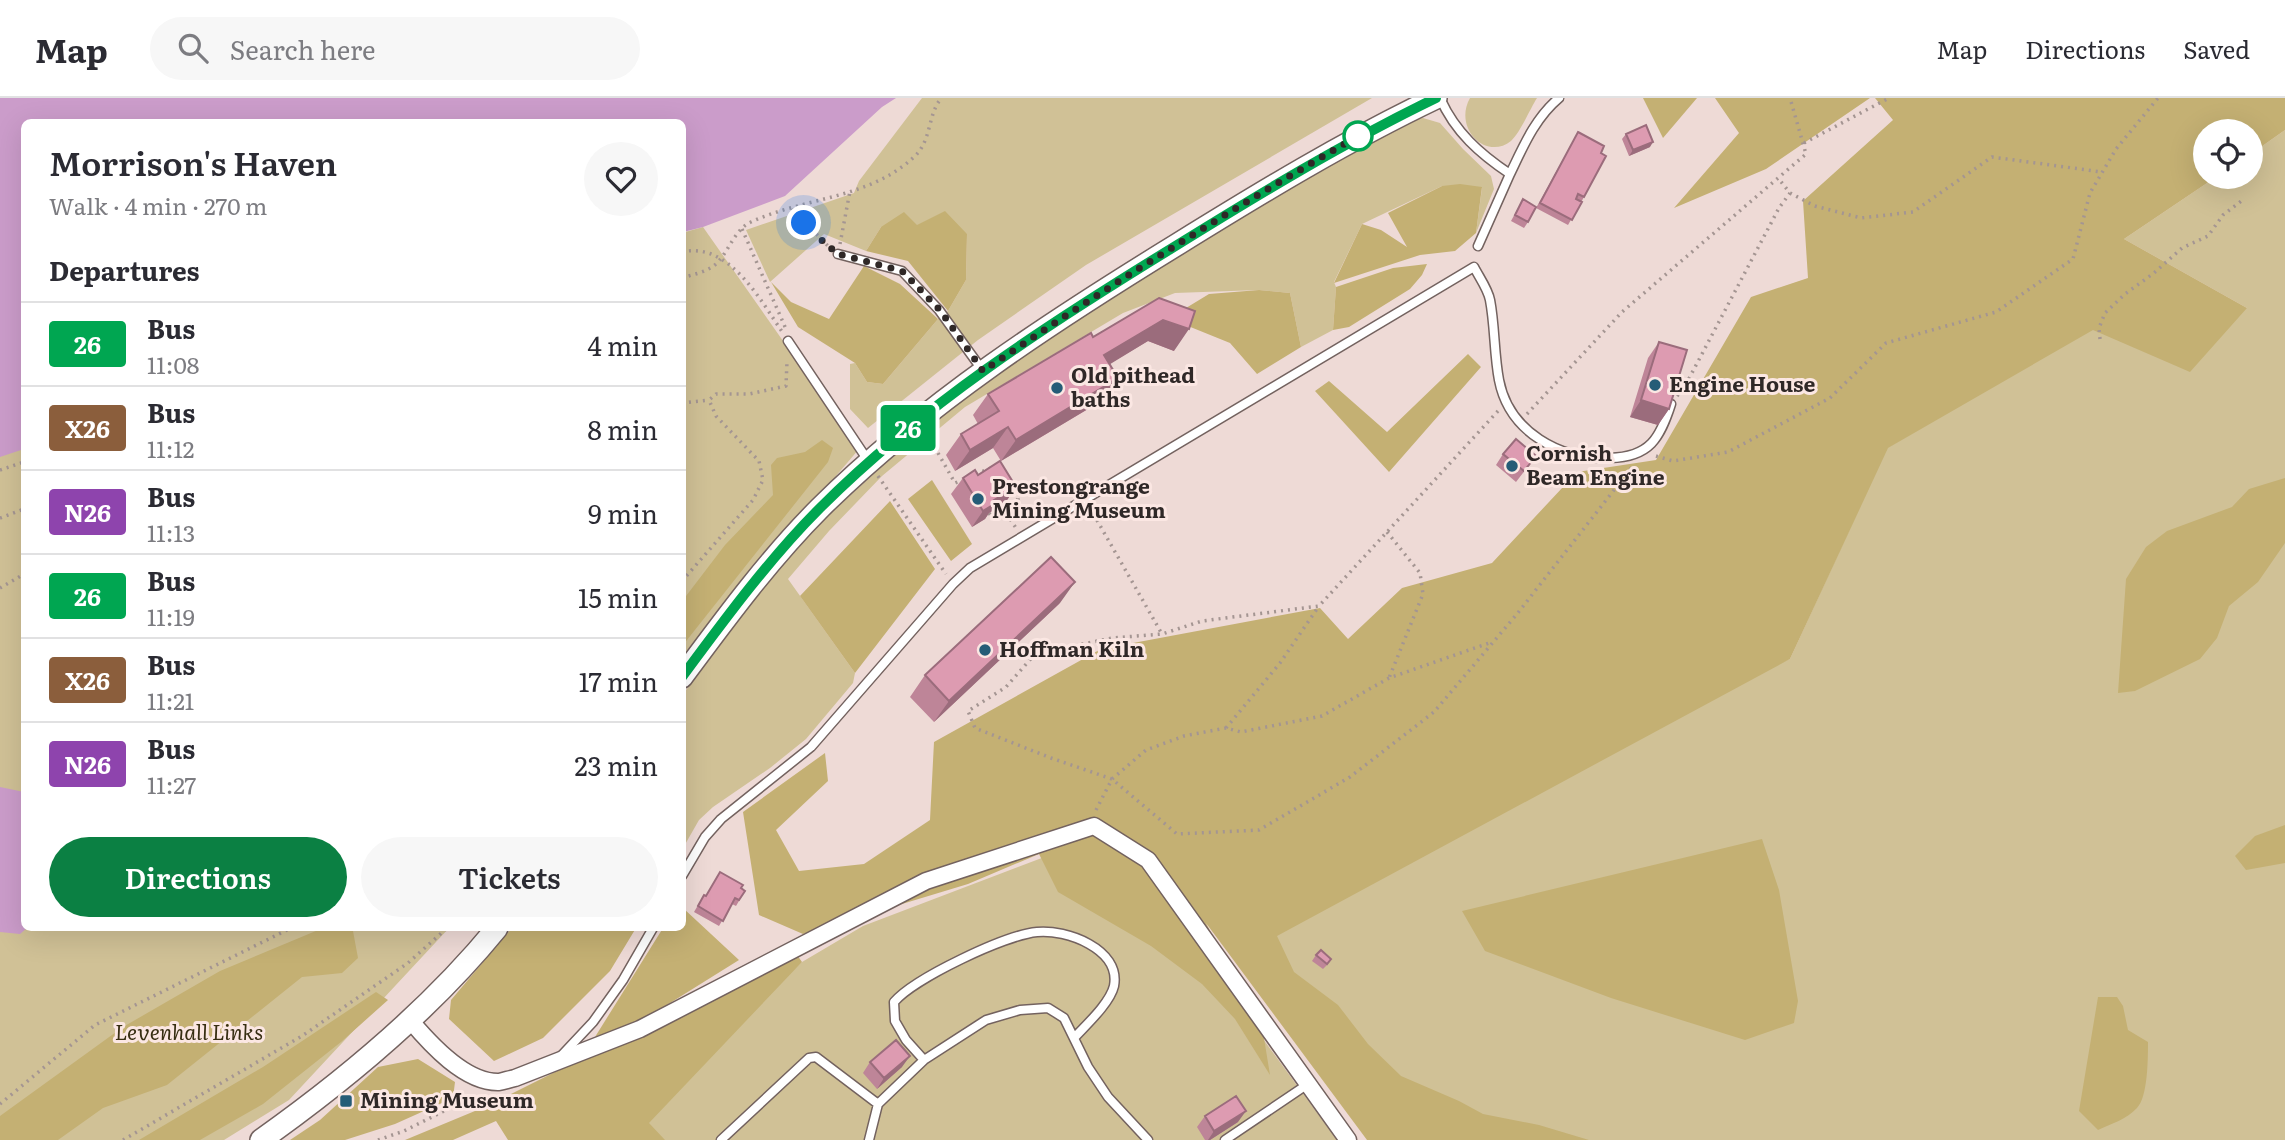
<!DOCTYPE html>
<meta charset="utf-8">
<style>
body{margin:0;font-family:Literata,serif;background:#f7f7f7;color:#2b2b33;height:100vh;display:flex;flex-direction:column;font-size:26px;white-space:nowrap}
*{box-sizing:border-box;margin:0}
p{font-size:23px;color:#7c7c81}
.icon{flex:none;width:38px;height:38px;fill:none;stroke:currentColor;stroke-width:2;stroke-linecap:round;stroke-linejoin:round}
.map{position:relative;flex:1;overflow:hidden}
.sheet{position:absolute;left:21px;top:21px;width:665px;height:812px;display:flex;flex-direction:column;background:#fff;border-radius:10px;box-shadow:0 7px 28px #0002}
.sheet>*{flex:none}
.badge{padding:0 14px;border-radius:5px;font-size:24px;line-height:46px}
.fabs{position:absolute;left:2193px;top:21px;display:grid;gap:14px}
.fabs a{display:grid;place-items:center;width:70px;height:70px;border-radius:50%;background:#fff;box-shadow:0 7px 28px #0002;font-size:35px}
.you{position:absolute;width:35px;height:35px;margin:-18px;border:5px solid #fff;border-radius:50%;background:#1a73e8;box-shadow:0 0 0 10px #1a73e833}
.map>.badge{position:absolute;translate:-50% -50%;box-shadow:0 0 0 4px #fff}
h2{padding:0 28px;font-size:26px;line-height:63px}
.round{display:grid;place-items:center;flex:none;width:74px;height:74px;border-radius:37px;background:#f7f7f7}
.headline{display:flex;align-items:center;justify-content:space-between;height:119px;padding:0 28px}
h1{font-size:33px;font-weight:600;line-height:52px}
.button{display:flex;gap:14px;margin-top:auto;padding:14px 28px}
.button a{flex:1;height:80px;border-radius:42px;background:#0b8043;color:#fff;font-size:28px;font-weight:600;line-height:80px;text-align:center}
.button a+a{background:#f7f7f7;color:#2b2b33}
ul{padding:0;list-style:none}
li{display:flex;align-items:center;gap:21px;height:84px;padding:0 28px;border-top:2px solid #e1e1e2}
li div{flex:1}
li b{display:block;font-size:26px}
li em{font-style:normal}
li .badge{min-width:77px;font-weight:700;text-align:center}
header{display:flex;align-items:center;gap:42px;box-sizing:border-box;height:98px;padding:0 35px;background:#fff;border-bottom:2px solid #e1e1e2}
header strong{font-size:33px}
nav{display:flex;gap:38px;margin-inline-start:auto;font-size:24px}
.search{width:490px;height:63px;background:#f7f7f7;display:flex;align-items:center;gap:18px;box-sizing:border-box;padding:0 24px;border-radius:38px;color:#7c7c81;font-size:26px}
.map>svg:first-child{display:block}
</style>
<header>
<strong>Map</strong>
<div class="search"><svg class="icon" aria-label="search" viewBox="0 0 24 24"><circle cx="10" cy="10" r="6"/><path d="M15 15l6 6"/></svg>Search here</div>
<nav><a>Map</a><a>Directions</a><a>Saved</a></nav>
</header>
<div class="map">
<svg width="2285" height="1042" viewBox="0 0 2285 1042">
<rect width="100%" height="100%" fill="#eedad6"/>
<path fill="#d0c196" d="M922,0H1372L1086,167L978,242L868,330L850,311V266L855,265L867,284L883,286L938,221L948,213L966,182L967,136L917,127L881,129L866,153L824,136L770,184L746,132L854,95L859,83Z
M1470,0H1537C1530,11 1520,35 1511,43C1486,63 1453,30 1470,0Z
M1423,20L1440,25L1463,51L1491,78L1494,91L1476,135L1482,90L1442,88L1362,126L1334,184L1336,189L1333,232L1301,249L1290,195L1259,192L1175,195L1123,215L965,309L882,378L829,433L788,481L855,575L853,585L806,641L770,670L713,709L699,722L683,750V596L779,469L833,413L930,325L988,281L1067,227L1297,83L1414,21Z
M2285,32V1042H1377L1202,819L1790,561L1887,350L2093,229L2247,210L2124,141L2216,79H2250L2251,56Z
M703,129L859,351L683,557L682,135Z
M24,342V830H449L289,1002L224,1042H0V349Z
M1092,741L1131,761L1337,1042H634L624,1031L802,864L863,828Z"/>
<path fill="#c4b073" d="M1643,0H1697L1663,40Z
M1715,0H1870L1766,71L1674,110L1739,35Z
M1875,0H2285V32L2251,56L2250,33H2205V79H2216L2124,141L2247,210L2190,274L2093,232L1888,350L1790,561L1277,838L1294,874L1338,907L1368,946L1401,978L1459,1003L1483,1016L1539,1027L1589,1042H1367L1206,825L1263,934L1270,977L1235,921L1202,886L1151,848L1058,794L1039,756L968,786L803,836L759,817L743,714L825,655L828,683L776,732L799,773L864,766L930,722L934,644L1101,551L1320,510L1348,541L1402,490L1492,465L1577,374L1656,362L1751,199L1808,180L1803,103L1893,22Z
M1460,86L1482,89L1476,135L1455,153L1420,157L1334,185L1362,126L1381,132L1407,149L1388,115L1442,88Z
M945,113L967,136L966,182L948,213L908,163L866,153L881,129L904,114L917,127Z
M1427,166L1422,177L1410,191L1349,229L1333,232L1336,189L1393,170Z
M864,168L900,186L938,221L883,286L867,284L855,265L798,229L771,184L791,204L829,221Z
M1259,192L1290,195L1301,249L1257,276L1230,245L1183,226L1186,210L1209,196Z
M1468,256L1481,269L1389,374L1315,293L1329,283L1387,334Z
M822,342L833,350L828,364L683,547V502L725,447L773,397L771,367L777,360L805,354Z
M2285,380V445L2258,484L2229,508L2217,540L2200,561L2135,593L2118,595L2126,481L2146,449L2167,433L2232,409L2249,391Z
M932,382L972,446L951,463L908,401Z
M890,403L935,471L855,575L800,498Z
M2285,727V765L2246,772L2235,758L2255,738Z
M1762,741L1779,792L1798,903L1794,925L1745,942L1611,900L1485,853L1462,813Z
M683,810L739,862L638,925L595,939L663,830H682Z
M323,830H347L353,833L358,860L342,875L302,879L167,987L103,1010L58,1042H0V1018L123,929L220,873Z
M512,830H636L610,873L543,940L494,963L449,921L451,902Z
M795,854L802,864L649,1025L665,1042H508L496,1023L453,1042H405L487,1008Z
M376,894L388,902L341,944L263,1006L200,1042H139L263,969Z
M2098,899H2117L2123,908L2128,932L2148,944C2148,960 2148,999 2137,1010C2127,1021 2111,1026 2098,1032L2079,1013Z
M418,961L455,984L453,1000L395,1026L345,1042H290L320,1022L378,969Z"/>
<path fill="#cb9cca" d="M0,0H896L882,9L785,98L703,129L683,134L682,24H24V351L0,359Z
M0,689L24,694V830H27L20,836L0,834Z"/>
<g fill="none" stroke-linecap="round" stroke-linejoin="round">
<g stroke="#73625f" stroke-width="11">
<path id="lane" d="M1440,0C1455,34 1480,56 1510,76L1478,148
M1510,76C1523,49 1535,20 1559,0
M838,156L902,173L939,212L983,273
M788,243L869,364
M682,778L705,739L721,721L811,649L953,486L970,470L1474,169C1479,179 1488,191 1490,202C1495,228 1494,256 1499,282C1509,334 1560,362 1610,360C1650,359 1660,340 1671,306
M562,957L593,924L623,882L653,830
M924,962L906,942L895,923L894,904C915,880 1005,837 1037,834C1066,831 1121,851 1114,888C1110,905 1086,927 1075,939
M721,1042L809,960L816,959L878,1006
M869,1042L878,1006L924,962L986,922L1020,912L1048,910L1064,920L1088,969L1108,999L1148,1042
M1225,1042L1308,986"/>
</g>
<g stroke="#73625f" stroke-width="19">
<path id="street" d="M410,922C430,946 465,985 499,984C504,983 510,981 515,980L640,931L926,783L1094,728L1148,762L1348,1042"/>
</g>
<g stroke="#73625f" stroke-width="24">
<path id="secondary" d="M682,579C725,521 769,461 820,410C926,305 1051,224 1178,146C1262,94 1346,43 1436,0
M261,1042C347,981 430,912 497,830"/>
</g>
<path stroke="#a49592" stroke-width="3.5" stroke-dasharray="2 5" stroke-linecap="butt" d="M1804,45L1889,0
M1790,95L1815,108L1861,120L1913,114L1992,59L2102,74
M792,111L828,148
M742,131L786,231
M840,146L850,93
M682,154C729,143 761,203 783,235
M682,180C694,176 708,174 717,165C729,153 735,131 751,124C805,99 870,101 915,58C932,42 928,13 942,0
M2100,241L2099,230L2105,215L2125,196L2154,175L2182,150L2208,138L2223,117L2244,101
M1677,298L1684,290L1779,110L1790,95L1778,80
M682,305L709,302
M1498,313L1319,508L1202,523L1162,536L1112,540L1035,556L1006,589L968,613L975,630L1051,660L1112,681L1177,736L1259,732L1350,679L1434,614L1517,516L1632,369
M1527,316L1622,214L1806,56L1790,0
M938,355L955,385L962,382
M1656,358L1673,363L1728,354L1830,300L1886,245L1996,214L2073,161L2090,95L2116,51L2158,0
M0,372L24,364
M976,376L991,370
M878,378L946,476
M1010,389L1018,401L1005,413L1016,430
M1090,410L1162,536
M989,415L993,421L1005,413
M0,420L24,411
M1387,434L1420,475L1423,496L1389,580
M682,483L753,402L763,382L759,363L716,318L709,302L716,296H749L786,288L787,263
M0,490L24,476
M1226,630L1280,565L1319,508
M1096,712L1112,681L1146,652L1184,638L1226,630L1241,634L1322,618L1389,580L1492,544
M0,1006L95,927L291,830
M123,1042L302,938L408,865L447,830
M378,1042L404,1033L478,996"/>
<use href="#lane" stroke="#fff" stroke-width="8"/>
<use href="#street" stroke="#fff" stroke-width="16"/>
<use href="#secondary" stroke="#fff" stroke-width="21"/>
</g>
<path fill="#be8598" d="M1578,34L1601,55L1584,99L1568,127L1536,110Z
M1626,36L1650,49L1629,58L1622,41Z
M1523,101L1528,124L1524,130L1511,123Z
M1159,200L1174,253L1148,243L1109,266L1118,280L1103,302L1001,363L993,350L955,373L946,357L961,336L978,326L973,317L988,296L1093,239Z
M1659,244L1669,311L1658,327L1630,319L1648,260Z
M1503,356L1536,358L1516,384L1496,367Z
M978,377L1016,389L1005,405L989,415L985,421L972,429L951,396L963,380Z
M1060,505L934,624L910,599L925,577Z
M720,774L745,793L736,808L732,806L719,828L694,814L704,797L706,798Z
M1316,857L1327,867L1323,871L1312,863Z
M870,964L902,969L877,991L863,975Z
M1205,1018L1238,1024L1210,1042H1205L1197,1029Z"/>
<path fill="#9b6c7c" d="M1653,44L1650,49L1629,58L1633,52Z
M1163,222L1189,231L1174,253L1148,243L1089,279L1104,257Z
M1118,280L1103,302L1001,363L1016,342Z
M1641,302L1669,311L1658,327L1630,319Z
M1008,329L993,350L955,373L970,352Z
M1016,389L1005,405L989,415L985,421L972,429L983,413L994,402Z
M1075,484L1060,505L934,624L949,603Z
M910,958L902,969L877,991L884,980Z
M1246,1013L1238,1024L1210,1042H1208L1214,1033Z"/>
<path fill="#dd9bb1" stroke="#9b6c7c" stroke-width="2" d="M1646,27L1653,44L1633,52L1626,36Z
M1578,34L1604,48L1601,55L1606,58L1584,99L1578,96L1576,101L1582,104L1572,122L1540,105Z
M1523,101L1536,109L1528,124L1515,117Z
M1159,200L1195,213L1189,231L1163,222L1104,257L1118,280L1016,342L1008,329L970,352L961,336L999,313L988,296L1091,235L1093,239Z
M1659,244L1687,252L1669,311L1641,302Z
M1516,341L1536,358L1524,373L1503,356Z
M1000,363L1016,389L994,402L996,405L983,413L963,380L975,372L978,377Z
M1051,459L1075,484L949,603L925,577Z
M720,774L743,787L741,790L745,793L739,802L735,800L723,823L698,808L704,797L706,798Z
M1321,852L1331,861L1327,866L1316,857Z
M896,942L910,958L884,980L870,964Z
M1236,998L1246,1013L1214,1033L1205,1018Z"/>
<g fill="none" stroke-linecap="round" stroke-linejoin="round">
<g stroke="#fff" stroke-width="16">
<path id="line" d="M682,579C725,521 769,461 820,410C923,307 1045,228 1169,152C1256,98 1343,45 1436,0"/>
</g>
<use href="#line" stroke="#00a651" stroke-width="10"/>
<path stroke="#2f2827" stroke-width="7" stroke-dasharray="0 12.6" d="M804,125L818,139L838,156L902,173L940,212L983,273C1105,190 1230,112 1358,38"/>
</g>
<circle fill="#fff" stroke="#00a651" stroke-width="3.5" cx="1358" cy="38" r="14"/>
<g fill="#255c77" stroke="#fbe7e3" stroke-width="2.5">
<circle cx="1655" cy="287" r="7"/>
<circle cx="1057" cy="290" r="7"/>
<circle cx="1512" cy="368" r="7"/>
<circle cx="978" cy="401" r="7"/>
<circle cx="985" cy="552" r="7"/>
<rect x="339" y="996" width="14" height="14" rx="3.5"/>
</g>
<g text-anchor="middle" stroke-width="6" stroke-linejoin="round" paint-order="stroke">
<g font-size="21" font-weight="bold" fill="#2f2827" stroke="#fbe7e3" text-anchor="start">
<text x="1071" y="285">Old pithead<tspan x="1071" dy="24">baths</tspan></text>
<text x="1669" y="294">Engine House</text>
<text x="1526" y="363">Cornish<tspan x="1526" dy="24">Beam Engine</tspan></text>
<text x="992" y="396">Prestongrange<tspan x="992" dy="24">Mining Museum</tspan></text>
<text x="999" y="559">Hoffman Kiln</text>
<text x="360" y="1010">Mining Museum</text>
</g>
<g font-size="21" font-style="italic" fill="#372e12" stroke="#fbe7e3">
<text x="189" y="942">Levenhall Links</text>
</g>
</g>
</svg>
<div class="fabs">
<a><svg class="icon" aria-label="locate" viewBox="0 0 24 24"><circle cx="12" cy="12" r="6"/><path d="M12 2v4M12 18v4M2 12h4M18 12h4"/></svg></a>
</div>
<div class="you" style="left:804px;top:125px"></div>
<b class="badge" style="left:908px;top:330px;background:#00a651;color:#fff">26</b>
<section class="sheet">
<div class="headline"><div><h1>Morrison's Haven</h1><p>Walk · 4 min · 270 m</p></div><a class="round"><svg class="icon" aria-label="heart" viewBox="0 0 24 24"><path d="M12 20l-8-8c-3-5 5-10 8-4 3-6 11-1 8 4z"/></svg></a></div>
<h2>Departures</h2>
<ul>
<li><span class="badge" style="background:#00a651;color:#fff">26</span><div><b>Bus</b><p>11:08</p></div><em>4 min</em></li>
<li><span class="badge" style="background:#8b5e3c;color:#fff">X26</span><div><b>Bus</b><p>11:12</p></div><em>8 min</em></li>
<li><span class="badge" style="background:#8e44ad;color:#fff">N26</span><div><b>Bus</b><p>11:13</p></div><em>9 min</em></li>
<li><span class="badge" style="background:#00a651;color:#fff">26</span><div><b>Bus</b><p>11:19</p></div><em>15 min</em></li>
<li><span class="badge" style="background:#8b5e3c;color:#fff">X26</span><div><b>Bus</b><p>11:21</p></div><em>17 min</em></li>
<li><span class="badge" style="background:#8e44ad;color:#fff">N26</span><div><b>Bus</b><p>11:27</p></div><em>23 min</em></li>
</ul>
<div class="button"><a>Directions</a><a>Tickets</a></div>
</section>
</div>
